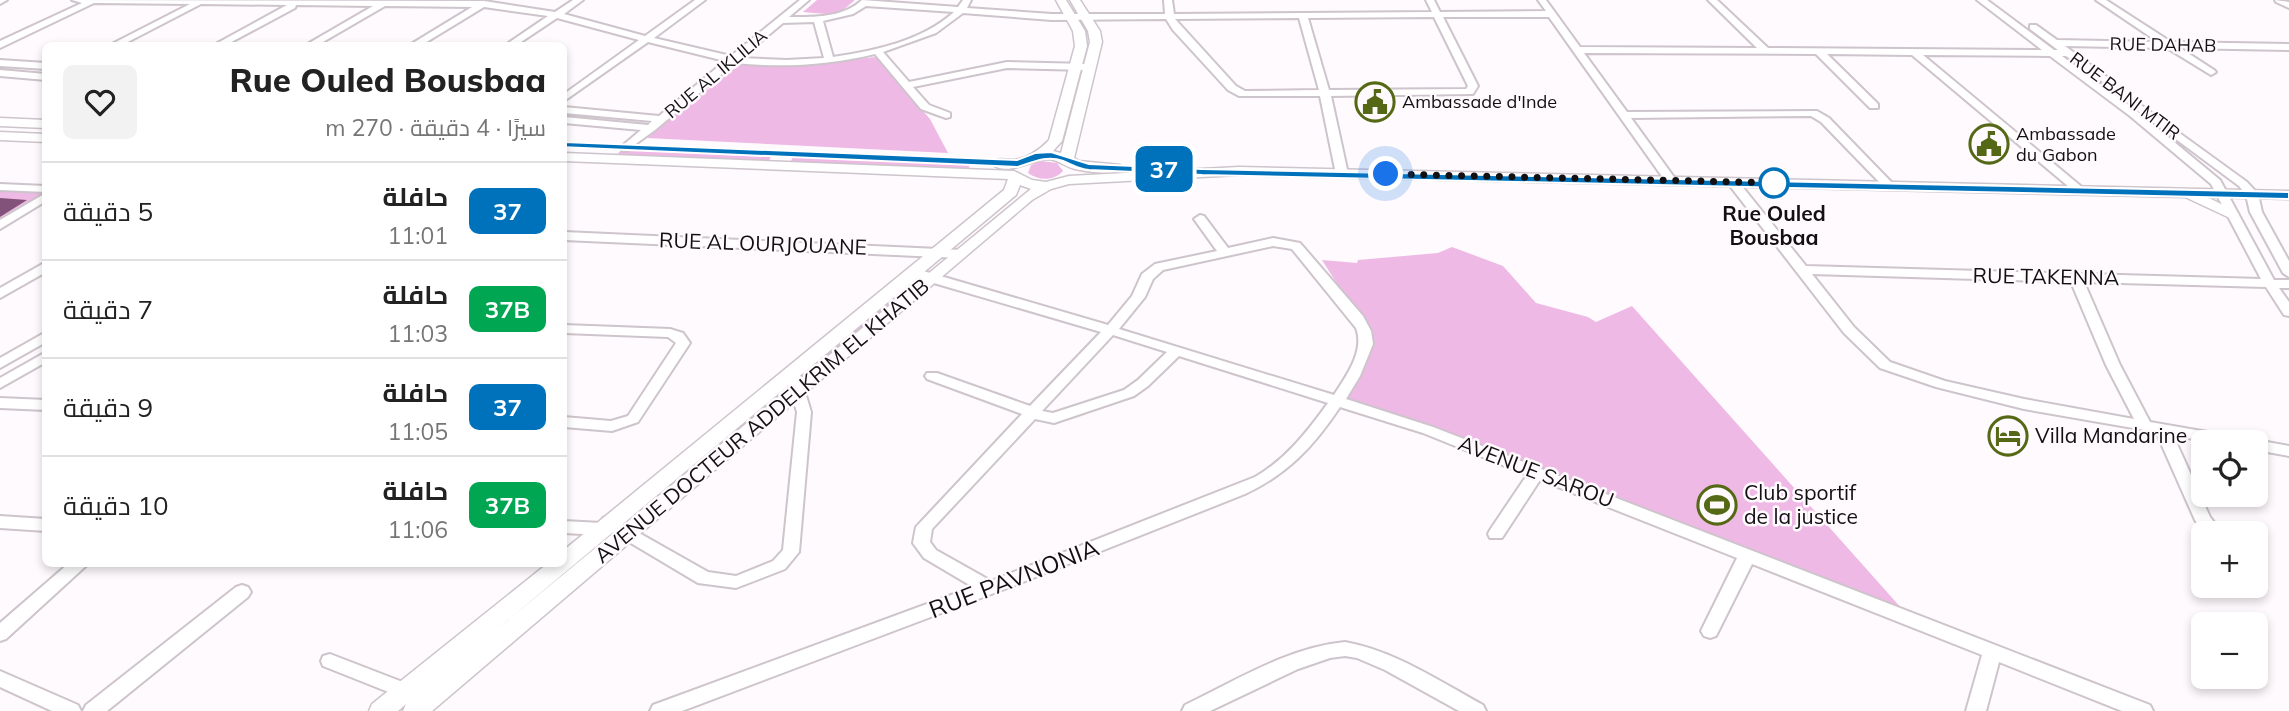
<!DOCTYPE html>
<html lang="ar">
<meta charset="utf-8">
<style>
body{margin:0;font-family:Mulish,Cairo,sans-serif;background:#f2f2f2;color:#222;direction:rtl;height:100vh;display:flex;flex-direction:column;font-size:26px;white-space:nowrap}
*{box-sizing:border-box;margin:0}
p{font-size:23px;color:#767676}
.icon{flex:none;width:38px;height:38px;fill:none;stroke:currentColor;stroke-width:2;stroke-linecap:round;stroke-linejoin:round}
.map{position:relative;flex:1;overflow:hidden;direction:ltr}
.side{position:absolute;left:42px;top:42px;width:525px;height:525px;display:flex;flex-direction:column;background:#fff;border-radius:10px;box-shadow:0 4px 10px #0003;direction:rtl}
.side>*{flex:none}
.badge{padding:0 14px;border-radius:10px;font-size:24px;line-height:46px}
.controls{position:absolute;left:2191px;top:430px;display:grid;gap:14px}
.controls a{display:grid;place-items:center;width:77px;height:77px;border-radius:10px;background:#fff;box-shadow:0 4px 10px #0003;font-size:35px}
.you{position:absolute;width:35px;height:35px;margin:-18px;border:5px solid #fff;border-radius:50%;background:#1a73e8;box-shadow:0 0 0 10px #1a73e833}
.map>.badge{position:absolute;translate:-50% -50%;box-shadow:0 0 0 4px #fff}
.round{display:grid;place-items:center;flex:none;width:74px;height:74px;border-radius:10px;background:#f2f2f2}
.headline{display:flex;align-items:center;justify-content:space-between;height:119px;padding:0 21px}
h1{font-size:33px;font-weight:800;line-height:52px}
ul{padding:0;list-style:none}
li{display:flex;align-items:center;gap:21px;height:98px;padding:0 21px;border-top:2px solid #e0e0e0}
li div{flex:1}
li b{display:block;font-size:26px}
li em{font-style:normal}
li .badge{min-width:77px;font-weight:700;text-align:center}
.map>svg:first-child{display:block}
</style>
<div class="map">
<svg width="2289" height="711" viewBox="0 0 2289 711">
<rect width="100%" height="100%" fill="#fefafd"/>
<path fill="#efb9e5" d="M817,0H855L837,15L803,12Z
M876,57L930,119L948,153L647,138L740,64L784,66Z
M621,150L771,157L768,162L616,156Z
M793,157L970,164L968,170L790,163Z
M1041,161L1057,163L1063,171C1054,181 1039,181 1028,173L1031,165Z
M0,187L45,190V192L0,221Z
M1452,247L1503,266L1536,303L1588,317L1596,322L1632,306L1903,610L1347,399L1373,341L1322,260L1357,263L1358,260L1438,253Z
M915,279L921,280L815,369H808Z"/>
<path fill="#83527b" d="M0,198L27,200L0,217Z"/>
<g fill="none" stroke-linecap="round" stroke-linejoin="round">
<g stroke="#cec4cc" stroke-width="4">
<path id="minor" d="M0,0H7L0,4Z
M72,0L484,1L555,12L573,0H583L564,14L645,36L695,0H705L654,38L731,56L800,0H809L789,17C814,17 843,18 862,0L958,7L963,0H971L967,8L1052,14H1165L1164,0H1172L1174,14L1432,12L1426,0H1434L1440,12L1546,11L1538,0H1546L1580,47L1757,48L1708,0H1717L1768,48L2042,50L1977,0H1987L2054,50H2058L2030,29V25H2036L2057,40L2158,42L2096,0H2106L2171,42L2289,44V50L2180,48L2214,70L2216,72L2211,75L2167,48L2065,46L2111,80L2112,82L2107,85L2066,56H2062L2138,112L2220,180L2274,280H2289V288H2279L2289,302V316L2284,315L2266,287L2084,282L2120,365L2150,422L2242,438L2249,443H2213L2173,435L2210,517L2223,534H2205L2195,520L2156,432L2024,409L1936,387L1880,368L1844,333L1727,182L1733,179L1737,180L1806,266L2261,279L2211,184L2130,116L2050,56L1923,55L2083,188V192H2075L1912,55L1827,54L1878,104V108H1870L1816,54L1584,53L1627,112L1817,111L1829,118L1895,186L1893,188H1885L1821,122L1811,116L1631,118L1676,180L1674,182H1666L1549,17H1443L1478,86L1473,94L1331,96L1348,174L1342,177L1336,174L1320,96H1239L1228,90L1173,30L1166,19L1052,20L963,13L936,33L883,52L909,82L1007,62L1086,64L1091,67L1086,70L1007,68L913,87L929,105L950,113V117L946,118L921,109L875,54C829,65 782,68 735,63L655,130L626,151L622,150V146L641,130L564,123V117L648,125L652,121L564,113V107L659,116L725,61L648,42L564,101V94L639,40L557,18L515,46H504L548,16L484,7L420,46H408L472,7L385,6L316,46H304L373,6L296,5L295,8L224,46H212L287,5L201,4L120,46H108L190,4L94,3L0,48V41L82,3ZM866,6L954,12C922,41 874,51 833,57L823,21L853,14ZM1434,17L1468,86L1466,89L1329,90L1308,18ZM1299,18L1319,90L1245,91L1236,86L1175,19ZM814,22L824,58L787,60L741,58L783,23ZM1812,274L2071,282L2106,365L2134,419L2024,399L1945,381L1890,362L1854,327Z
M2275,0L2289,2V8L2276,2Z
M0,60L46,63V69L0,66Z
M0,70L46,74V80L0,76Z
M2134,100L2247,182L2258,194L2262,212L2289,261V277L2283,273L2250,212L2246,195L2239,186L2130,105V101Z
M0,184L46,186V192L0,190Z
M46,193V201L0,229V220Z
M1200,215L1204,216L1228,248L1273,238L1300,243L1363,316L1371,331L1373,344L1360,376L1346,399L1433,427L2150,705L2153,711H2122L1999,662L1986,711H1966L1982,655L1752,564L1716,636L1710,638L1704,636L1701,631L1737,558L1540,480L1502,538H1490L1488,534L1490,530L1527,475L1423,433L1340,407C1314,446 1288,474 1245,494L1023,582L682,711H650L653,705L973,587L924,558L913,543L916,527L1022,414L927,379L925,376L927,373H937L1030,406L1101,332L910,276L909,273L910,270H920L1108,325L1132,296L1142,274L1155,264L1217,251L1194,219ZM1273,246L1292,249L1356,328C1365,351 1346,376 1334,395L1119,329L1145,297L1153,279L1163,270ZM1113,335L1167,352L1138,380L1124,390L1053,413L1042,411ZM1179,356L1328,403C1308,431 1285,460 1255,477L991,581L936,550L930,542L932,529L1035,419L1054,423L1134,396L1148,386Z
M564,232L961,250L967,254L961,258L564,240Z
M46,262V272L0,298V288Z
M564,325L670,329L683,333L690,343L638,422L612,431L564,427V417L611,421L628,416L676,343L668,337L564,333Z
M46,332V342L0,368V358Z
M46,352V362L0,388V378Z
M792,368L799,372L811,412L799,552L785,569L736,588L698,583L609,530L607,533L601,535L564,533V521L601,523L603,518L609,516L708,572L736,576L773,561L783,550L797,412L785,372Z
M0,398L46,400V410L0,408Z
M2256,440L2289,446V456L2256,450V443H2250Z
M0,516L46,519V531L0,528Z
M68,564H88L6,639L0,641V623Z
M242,585L248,587L251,592L248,597L107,711H83L86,705L236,587Z
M1345,642C1395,651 1439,681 1483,705L1486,711H1459L1385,670L1357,658L1345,656L1330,658L1298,669L1210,711H1182L1185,705C1235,681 1289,647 1345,642Z
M330,654L413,686L415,691L413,696L406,699L323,666L321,661L323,656Z
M0,671L78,705L81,711H52L0,687Z"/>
</g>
<g stroke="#cec4cc" stroke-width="3">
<path id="major" d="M1056,0H1066L1085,31L1087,46L1062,141L1053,151L1061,153L1090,42L1088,31L1070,0H1080L1100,31L1102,42L1074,158L1079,161L1120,165V171C1107,174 1088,172 1075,169C1065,167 1059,160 1049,159C1030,159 1008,178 990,163C997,157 1003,160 1013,160C1026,159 1040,150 1049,140L1075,46L1073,31Z
M0,118L46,120V128L0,126Z
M0,132L46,134V142L0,140Z
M564,153L1014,171L1032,180L1046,182L1069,176L1239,167L2289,191V199L2207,197L2237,212L2239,215L2232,219L2185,197L1239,175L1069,184L1051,189L1032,200L432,711H403L406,704L398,711H369L372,704L547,564H564V550L1004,190L1008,179L564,161ZM1020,185L1031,189L496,630L1016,195Z"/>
</g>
<use href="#minor" fill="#fff" fill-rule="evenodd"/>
<use href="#major" fill="#fff" fill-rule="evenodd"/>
</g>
<path fill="#0072bc" stroke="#fff" stroke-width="2" d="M564,142L1017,160L1035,153L1051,152L1089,164L1202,169L2289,192V199L1202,175L1089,170C1078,169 1073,165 1063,161C1047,155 1033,162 1018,167L560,147V143Z"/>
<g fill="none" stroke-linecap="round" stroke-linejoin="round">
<path stroke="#131012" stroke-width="7" stroke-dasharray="0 12.6" d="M1386,174L1785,183H1774"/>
</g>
<defs>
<g id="civic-ring" transform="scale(2.0125)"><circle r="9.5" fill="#fefafd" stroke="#546815" stroke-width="1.5"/><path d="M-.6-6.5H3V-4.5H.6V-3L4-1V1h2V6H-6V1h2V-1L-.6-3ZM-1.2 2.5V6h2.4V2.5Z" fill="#546815"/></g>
<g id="hotel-ring" transform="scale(2.0125)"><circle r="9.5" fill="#fefafd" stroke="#546815" stroke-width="1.5"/><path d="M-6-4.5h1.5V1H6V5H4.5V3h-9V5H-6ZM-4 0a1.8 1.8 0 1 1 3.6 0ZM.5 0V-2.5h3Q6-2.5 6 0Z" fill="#546815"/></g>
<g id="stadium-ring" transform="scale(2.0125)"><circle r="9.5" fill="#fefafd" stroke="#546815" stroke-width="1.5"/><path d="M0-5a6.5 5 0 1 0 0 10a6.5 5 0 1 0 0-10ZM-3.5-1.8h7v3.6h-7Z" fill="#546815"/></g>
</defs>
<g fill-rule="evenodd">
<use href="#civic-ring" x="1375" y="102"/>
<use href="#civic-ring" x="1989" y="144"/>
<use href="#hotel-ring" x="2008" y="436"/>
<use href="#stadium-ring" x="1717" y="505"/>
</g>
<circle fill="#fff" stroke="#0072bc" stroke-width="3.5" cx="1774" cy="183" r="14"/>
<g text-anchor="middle" stroke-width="5" stroke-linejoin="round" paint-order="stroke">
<g font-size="18" fill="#131012" stroke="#fefafd">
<text transform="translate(2163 45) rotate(1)" y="6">RUE DAHAB</text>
<text transform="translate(716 74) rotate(-40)" y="6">RUE AL IKLILIA</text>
<text transform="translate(2125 96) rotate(37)" y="6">RUE BANI MTIR</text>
</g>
<g font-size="18" fill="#131012" stroke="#fefafd" text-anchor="start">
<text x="1402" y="108">Ambassade d'Inde</text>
<text x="2016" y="140">Ambassade<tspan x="2016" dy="21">du Gabon</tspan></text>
</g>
<g font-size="21" font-weight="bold" fill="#131012" stroke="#fefafd">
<text x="1774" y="221">Rue Ouled<tspan x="1774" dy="24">Bousbaa</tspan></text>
</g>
<g font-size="21" fill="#131012" stroke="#fefafd">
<text transform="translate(763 244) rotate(2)" y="7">RUE AL OURJOUANE</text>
<text transform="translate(2046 277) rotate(1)" y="7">RUE TAKENNA</text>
<text transform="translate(762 421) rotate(-40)" y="7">AVENUE DOCTEUR ADDELKRIM EL KHATIB</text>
<text transform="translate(1536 472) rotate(21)" y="7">AVENUE SAROU</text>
</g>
<g font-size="21" fill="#131012" stroke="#fefafd" text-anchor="start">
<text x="2035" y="443">Villa Mandarine</text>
<text x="1744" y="500">Club sportif<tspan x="1744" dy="24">de la justice</tspan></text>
</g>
<g font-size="24" fill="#131012" stroke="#fefafd">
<text transform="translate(1014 579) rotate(-21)" y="8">RUE PAVNONIA</text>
</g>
</g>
</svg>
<div class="controls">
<a><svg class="icon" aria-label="locate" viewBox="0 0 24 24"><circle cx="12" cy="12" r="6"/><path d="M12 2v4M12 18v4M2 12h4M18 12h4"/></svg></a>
<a>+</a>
<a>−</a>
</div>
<div class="you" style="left:1386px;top:174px"></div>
<b class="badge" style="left:1164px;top:169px;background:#0072bc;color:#fff">37</b>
<section class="side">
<div class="headline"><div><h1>Rue Ouled Bousbaa</h1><p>سيرًا · 4 دقيقة · 270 m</p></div><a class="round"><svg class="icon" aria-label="heart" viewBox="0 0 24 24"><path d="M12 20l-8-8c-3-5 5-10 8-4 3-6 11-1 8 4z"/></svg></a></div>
<ul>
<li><span class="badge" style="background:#0072bc;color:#fff">37</span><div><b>حافلة</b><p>11:01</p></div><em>5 دقيقة</em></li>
<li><span class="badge" style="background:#00a651;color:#fff">37B</span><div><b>حافلة</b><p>11:03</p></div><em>7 دقيقة</em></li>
<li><span class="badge" style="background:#0072bc;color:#fff">37</span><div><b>حافلة</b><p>11:05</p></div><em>9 دقيقة</em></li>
<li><span class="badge" style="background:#00a651;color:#fff">37B</span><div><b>حافلة</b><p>11:06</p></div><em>10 دقيقة</em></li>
</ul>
</section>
</div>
